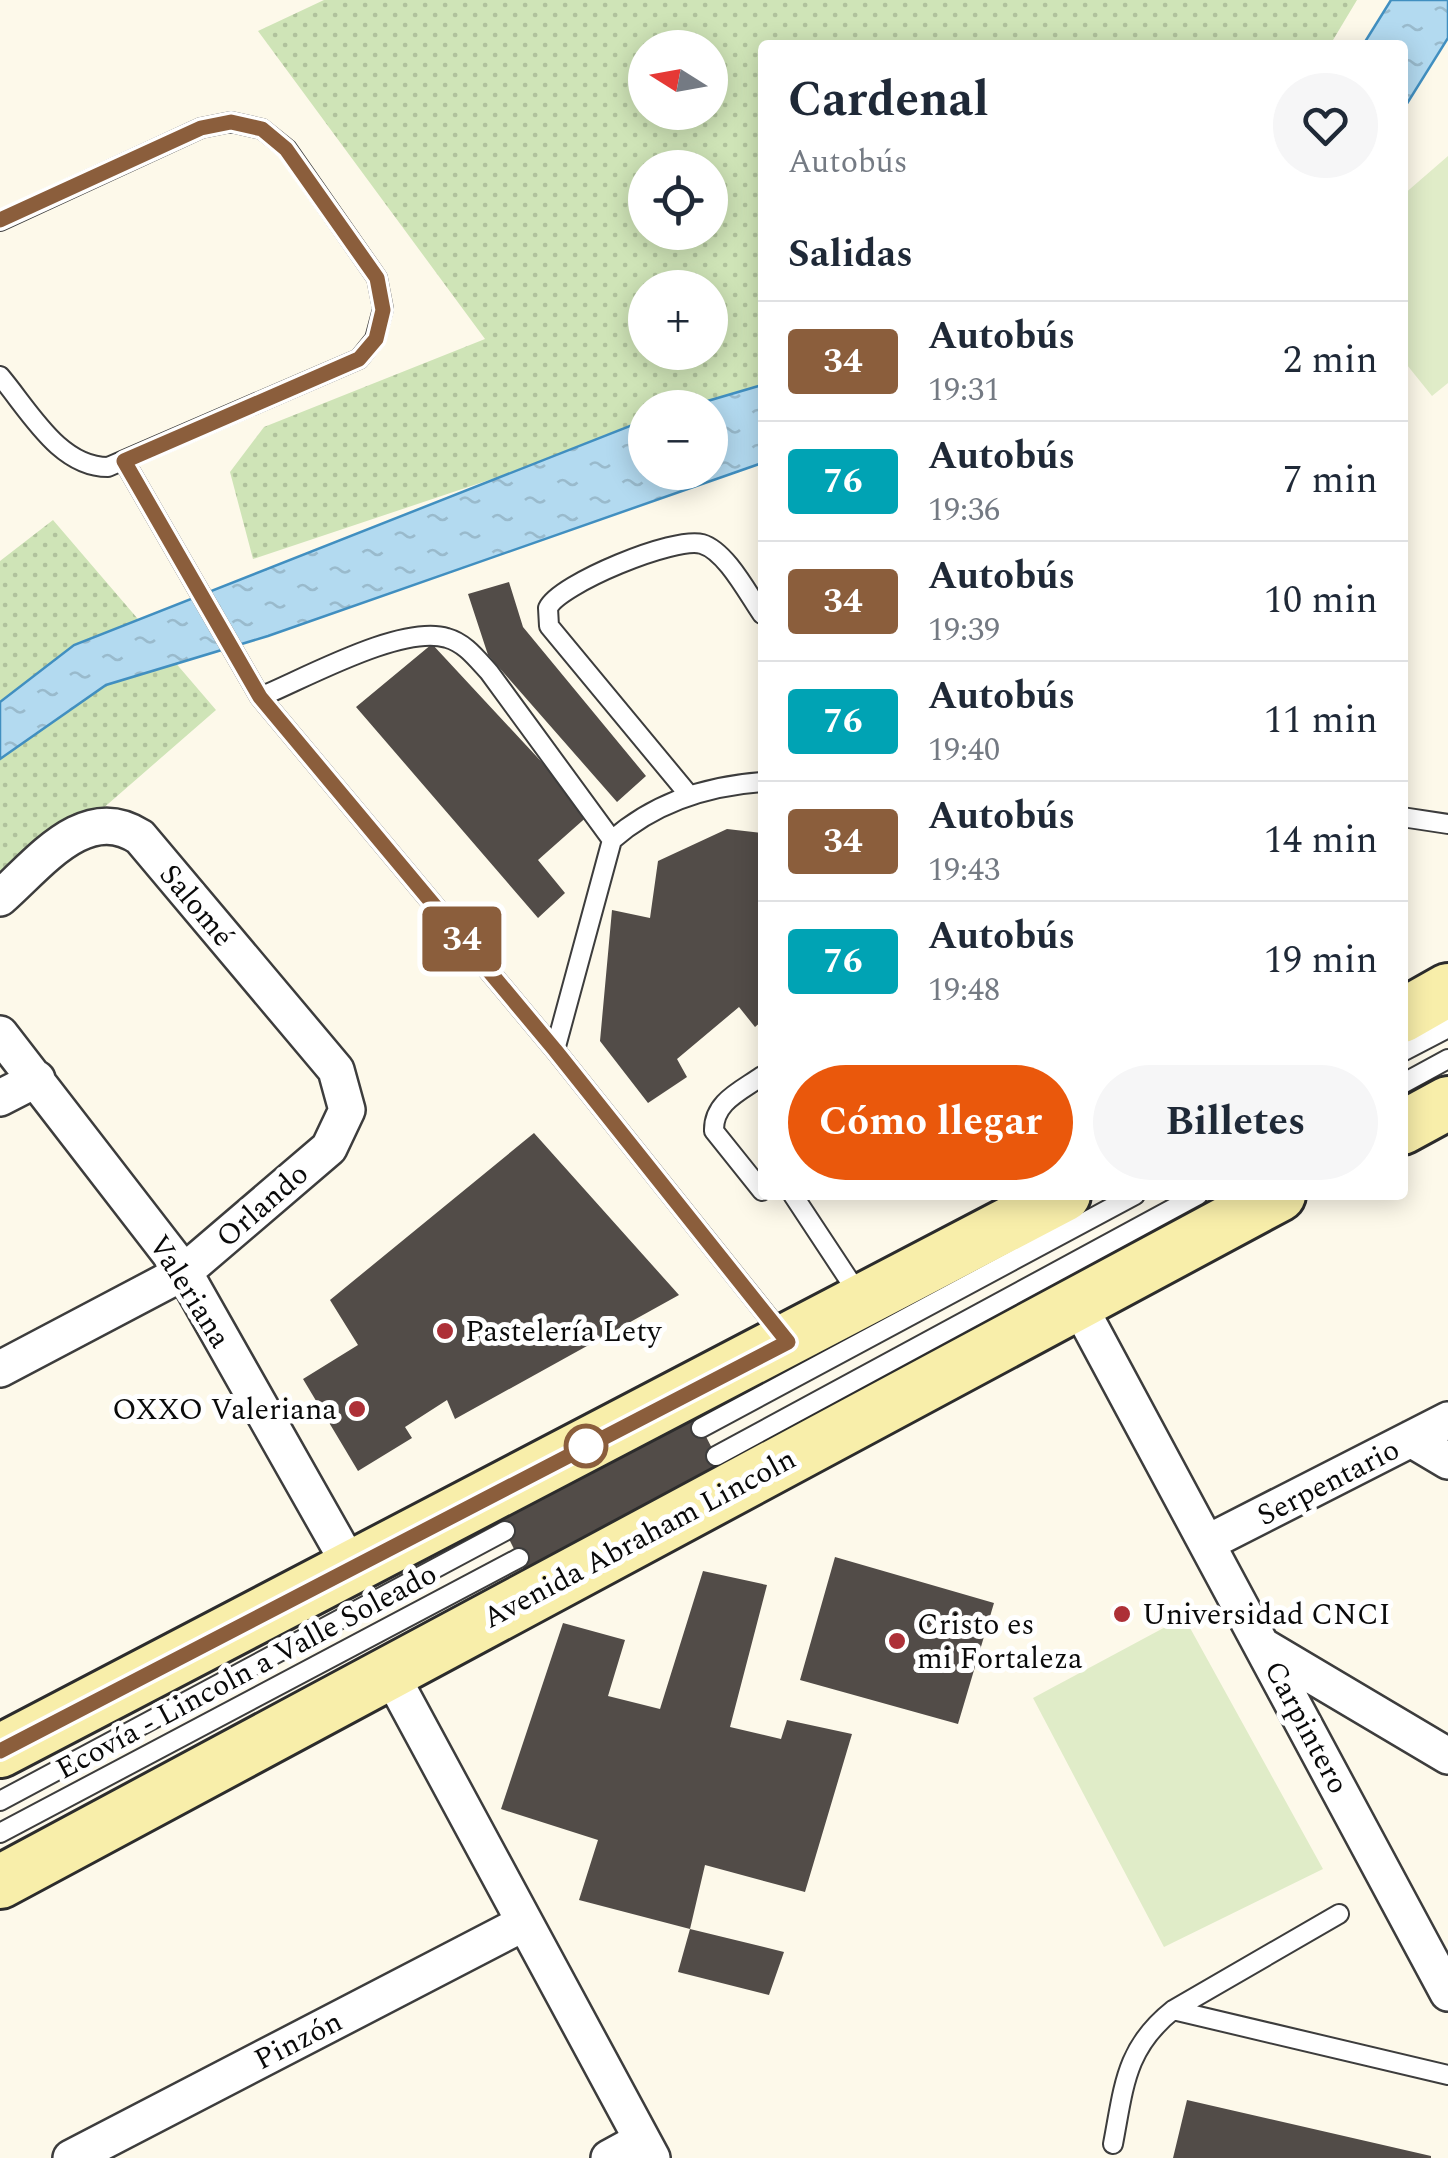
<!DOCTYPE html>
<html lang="es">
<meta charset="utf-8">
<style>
body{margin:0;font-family:Spectral,serif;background:#f6f6f7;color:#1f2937;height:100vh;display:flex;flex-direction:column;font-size:38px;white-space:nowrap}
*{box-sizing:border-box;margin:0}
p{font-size:32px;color:#747a83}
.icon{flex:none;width:55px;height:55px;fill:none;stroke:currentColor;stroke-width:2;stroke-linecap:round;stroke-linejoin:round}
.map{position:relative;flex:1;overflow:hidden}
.drawer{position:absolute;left:758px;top:40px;width:650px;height:1160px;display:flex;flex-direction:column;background:#fff;border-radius:10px;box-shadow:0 5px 25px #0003}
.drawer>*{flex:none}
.badge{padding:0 20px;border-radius:8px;font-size:35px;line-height:65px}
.needle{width:65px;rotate:281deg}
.tools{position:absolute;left:628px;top:30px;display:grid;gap:20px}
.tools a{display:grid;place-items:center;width:100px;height:100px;border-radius:50%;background:#fff;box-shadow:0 5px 25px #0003;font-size:50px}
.map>.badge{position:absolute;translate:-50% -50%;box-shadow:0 0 0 5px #fff}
h2{padding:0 30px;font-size:38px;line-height:90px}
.round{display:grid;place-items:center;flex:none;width:105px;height:105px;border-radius:52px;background:#f6f6f7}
.headline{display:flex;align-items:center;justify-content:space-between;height:170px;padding:0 30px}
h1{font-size:48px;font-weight:700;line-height:75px}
.cta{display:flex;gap:20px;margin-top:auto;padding:20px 30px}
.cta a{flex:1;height:115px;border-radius:60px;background:#ea580c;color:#fff;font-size:40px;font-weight:700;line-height:115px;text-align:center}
.cta a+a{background:#f6f6f7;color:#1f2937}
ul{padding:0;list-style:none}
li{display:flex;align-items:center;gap:30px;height:120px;padding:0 30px;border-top:2px solid #e0e1e3}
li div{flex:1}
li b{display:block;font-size:38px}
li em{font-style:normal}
li .badge{min-width:110px;font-weight:700;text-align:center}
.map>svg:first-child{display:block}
</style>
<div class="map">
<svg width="1448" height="2158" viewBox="0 0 1448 2158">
<defs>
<pattern id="grass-dots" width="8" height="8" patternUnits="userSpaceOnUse" patternTransform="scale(2.5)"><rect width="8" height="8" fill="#cfe4b7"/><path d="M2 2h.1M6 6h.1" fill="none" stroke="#b0c29c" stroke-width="1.8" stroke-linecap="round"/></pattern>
<pattern id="water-ripples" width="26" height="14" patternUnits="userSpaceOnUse" patternTransform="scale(2.5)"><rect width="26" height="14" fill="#b3daf0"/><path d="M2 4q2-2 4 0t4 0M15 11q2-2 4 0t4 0" fill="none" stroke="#99bacc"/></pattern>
</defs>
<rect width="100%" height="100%" fill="#fdf9ea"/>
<path fill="url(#grass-dots)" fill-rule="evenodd" d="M324,0H1357L1330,45H762V388L706,407L645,408V428L253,559L230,472L264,427L485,339L258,31ZM645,48H710V112H645ZM645,168H710V232H645ZM645,288H710V352H645Z
M53,520L216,710L0,898V561Z"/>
<path fill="#e0ecc8" d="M1448,156V383L1432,396L1403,360V195Z
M1184,1617L1323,1869L1164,1947L1033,1698Z"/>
<path fill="url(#water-ripples)" stroke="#418fc0" stroke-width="2.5" d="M1391,0H1448V38L1403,110L1402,45H1363Z
M762,385V463L268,636L106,685L0,759V702L74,645L645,420V472H710V408L687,407Z"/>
<path fill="#524c48" d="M509,582L523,627L646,776L617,802L488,655L468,594Z
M432,644L590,814L538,860L565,893L538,918L356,707Z
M727,829L762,833V1021L755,1027L739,1007L677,1059L687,1077L648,1103L600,1041L612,910L650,918L658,861Z
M534,1133L679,1295L455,1419L447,1400L405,1427L412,1438L358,1471L303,1379L358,1345L330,1300Z
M695,1415L721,1466L524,1569L498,1517Z
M835,1557L994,1603L958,1724L800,1680Z
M703,1571L767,1585L730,1727L781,1739L787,1720L852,1734L805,1892L705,1865L690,1929L784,1952L769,1995L678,1972L690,1929L579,1900L598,1840L501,1809L563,1623L625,1640L608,1696L660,1709Z
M1187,2100L1431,2156V2158H1173Z"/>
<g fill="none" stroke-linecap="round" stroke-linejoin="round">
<g stroke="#3d3d3d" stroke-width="22">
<path id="lane" d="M0,221L201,128L231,122L262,129L287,149L377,278L383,309L375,339L359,359L108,467C59,467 29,410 0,376
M124,461L260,697L555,1050L785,1338
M260,697C304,679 402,624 447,638C465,643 476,658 489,672L612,840L555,1050
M689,795L549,626L548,608C559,584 675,536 702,544C726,551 748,594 762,614
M1402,817L1448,824
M612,840C654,803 707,786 762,782
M1402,1052L1448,1028
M762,1076C741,1091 713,1102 714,1131L762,1191
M1402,1084L1448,1059
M793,1195L859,1295
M701,1428L1135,1195
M716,1456L1198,1195
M0,1801L505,1531
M0,1833L519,1558
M1173,2010L1448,2075
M1113,2144C1124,2087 1125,2048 1173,2010L1339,1914"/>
</g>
<g stroke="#3d3d3d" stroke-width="40">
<path id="street" d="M0,898C39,864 85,801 140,837L336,1070L347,1110L329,1148L184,1272L0,1369
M0,1034L184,1272L351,1567
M0,1098L37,1079
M1078,1304L1448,1993
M1411,1439L1448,1461
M1207,1543L1448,1420
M1266,1648L1448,1756
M389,1671L652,2158
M71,2158L524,1923
M609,2158L642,2140"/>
</g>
<g stroke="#2c2c2c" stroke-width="58">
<path id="secondary" d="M1402,1016L1448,990
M1402,1128L1448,1103
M0,1751L1064,1195
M0,1882L1279,1195"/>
</g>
<use href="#lane" stroke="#fff" stroke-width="18"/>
<use href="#street" stroke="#fff" stroke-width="35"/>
<use href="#secondary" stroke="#f8eeaa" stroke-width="52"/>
</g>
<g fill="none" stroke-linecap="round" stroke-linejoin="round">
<g stroke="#fff" stroke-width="22">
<path id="line" d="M0,220L201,128L231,122L262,129L286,149L377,278L383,310L376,339L359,359L124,461L260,697L555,1050L788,1342L0,1751"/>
</g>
<use href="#line" stroke="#8b5e3c" stroke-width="15"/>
</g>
<g fill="#ad3037" stroke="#fff" stroke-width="4">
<circle cx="445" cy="1331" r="10"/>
<circle cx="357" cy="1409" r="10"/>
<circle cx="1122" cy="1614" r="10"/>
<circle cx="897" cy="1641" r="10"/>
</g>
<circle fill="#fff" stroke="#8b5e3c" stroke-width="5" cx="586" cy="1446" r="20"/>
<g text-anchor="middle" stroke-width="10" stroke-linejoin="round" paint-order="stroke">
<g font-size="30" fill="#0a0a0a" stroke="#fff">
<text transform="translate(197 905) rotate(50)" y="10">Salomé</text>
<text transform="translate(262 1205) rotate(-41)" y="10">Orlando</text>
<text transform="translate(190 1291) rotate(58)" y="10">Valeriana</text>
<text transform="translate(1328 1482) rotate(-27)" y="10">Serpentario</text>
<text transform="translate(639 1538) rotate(-28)" y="10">Avenida Abraham Lincoln</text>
<text transform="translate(246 1671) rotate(-28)" y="10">Ecovía - Lincoln a Valle Soleado</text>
<text transform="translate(1307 1727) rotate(62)" y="10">Carpintero</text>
<text transform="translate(298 2040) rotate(-27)" y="10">Pinzón</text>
</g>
<g font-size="30" fill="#0a0a0a" stroke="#fff" text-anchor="start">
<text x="465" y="1341">Pastelería Lety</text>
<text x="337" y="1419" text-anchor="end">OXXO Valeriana</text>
<text x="1142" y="1624">Universidad CNCI</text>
<text x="917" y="1634">Cristo es<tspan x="917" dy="34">mi Fortaleza</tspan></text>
</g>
</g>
</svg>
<div class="tools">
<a><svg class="needle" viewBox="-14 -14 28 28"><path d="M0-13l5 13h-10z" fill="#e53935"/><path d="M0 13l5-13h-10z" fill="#747a83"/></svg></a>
<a><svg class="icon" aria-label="locate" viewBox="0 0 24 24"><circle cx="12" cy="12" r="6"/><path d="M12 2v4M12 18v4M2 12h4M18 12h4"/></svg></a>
<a>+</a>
<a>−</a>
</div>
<b class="badge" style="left:462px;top:939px;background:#8b5e3c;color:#fff">34</b>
<section class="drawer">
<div class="headline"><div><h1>Cardenal</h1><p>Autobús</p></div><a class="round"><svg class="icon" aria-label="heart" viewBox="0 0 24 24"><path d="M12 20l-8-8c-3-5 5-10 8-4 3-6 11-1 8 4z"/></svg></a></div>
<h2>Salidas</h2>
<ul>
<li><span class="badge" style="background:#8b5e3c;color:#fff">34</span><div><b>Autobús</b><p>19:31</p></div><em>2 min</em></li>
<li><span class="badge" style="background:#00a3b4;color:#fff">76</span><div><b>Autobús</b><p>19:36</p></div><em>7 min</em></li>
<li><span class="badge" style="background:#8b5e3c;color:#fff">34</span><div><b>Autobús</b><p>19:39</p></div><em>10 min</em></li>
<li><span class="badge" style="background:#00a3b4;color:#fff">76</span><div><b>Autobús</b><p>19:40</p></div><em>11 min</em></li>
<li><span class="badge" style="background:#8b5e3c;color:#fff">34</span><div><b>Autobús</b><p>19:43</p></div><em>14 min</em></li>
<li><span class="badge" style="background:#00a3b4;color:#fff">76</span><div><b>Autobús</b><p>19:48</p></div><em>19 min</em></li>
</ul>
<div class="cta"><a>Cómo llegar</a><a>Billetes</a></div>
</section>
</div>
